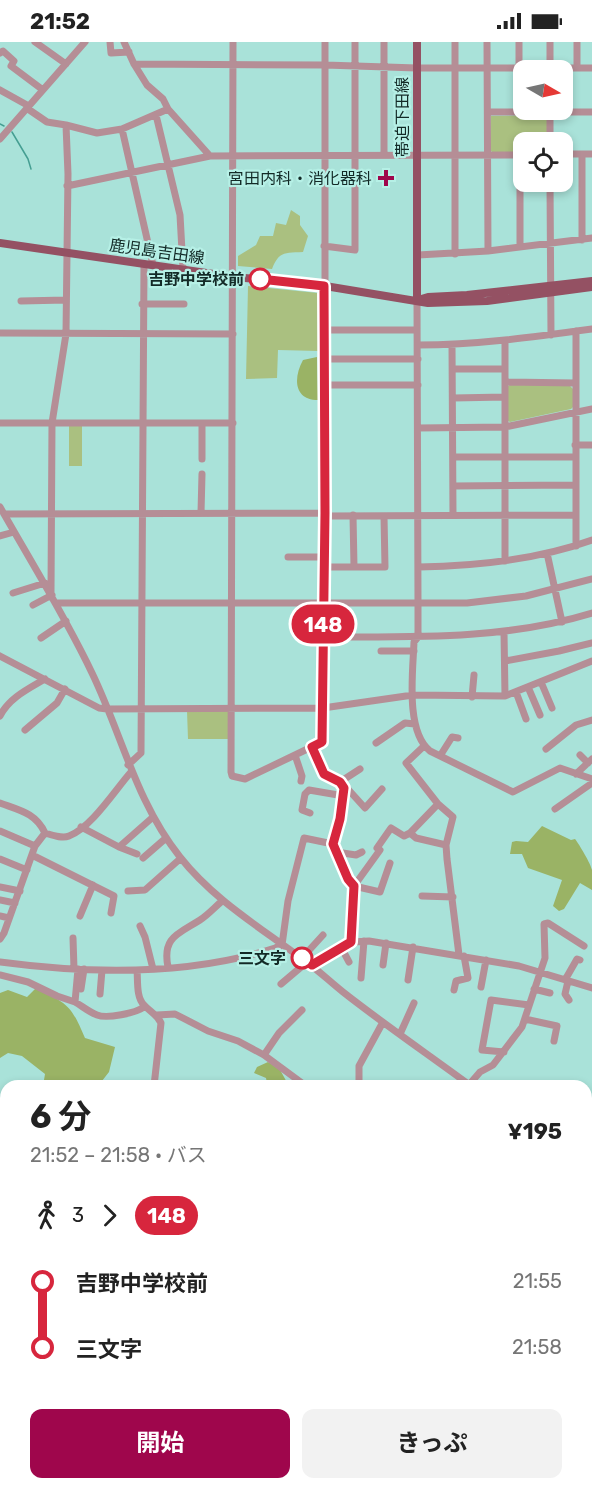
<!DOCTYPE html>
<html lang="ja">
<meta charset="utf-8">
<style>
body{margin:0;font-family:Rubik,"Noto Sans JP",sans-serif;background:#f2f2f2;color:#222;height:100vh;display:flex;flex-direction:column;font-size:22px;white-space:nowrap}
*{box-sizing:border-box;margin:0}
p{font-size:20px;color:#767676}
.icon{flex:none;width:33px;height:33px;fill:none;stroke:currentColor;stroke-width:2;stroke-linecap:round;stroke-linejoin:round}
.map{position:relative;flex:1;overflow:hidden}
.panel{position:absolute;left:0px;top:1038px;width:592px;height:410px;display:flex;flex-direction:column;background:#fff;border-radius:18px 18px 0 0;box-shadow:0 3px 9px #0003}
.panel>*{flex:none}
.badge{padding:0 12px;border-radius:20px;font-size:21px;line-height:39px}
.needle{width:39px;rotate:99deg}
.fabs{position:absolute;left:513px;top:18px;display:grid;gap:12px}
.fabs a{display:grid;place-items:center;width:60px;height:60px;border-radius:12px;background:#fff;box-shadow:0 3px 9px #0003;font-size:30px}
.map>.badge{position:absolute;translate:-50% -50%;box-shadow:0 0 0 3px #fff}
.legs{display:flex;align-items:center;gap:9px;height:66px;padding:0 30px;font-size:20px}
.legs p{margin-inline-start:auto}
.summary{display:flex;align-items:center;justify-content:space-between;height:102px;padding:0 30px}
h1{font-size:33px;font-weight:700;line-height:45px}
.button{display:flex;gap:12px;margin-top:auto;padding:12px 30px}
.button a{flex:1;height:69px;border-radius:12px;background:#9f064c;color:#fff;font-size:24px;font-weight:700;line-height:69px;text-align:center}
.button a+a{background:#f2f2f2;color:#222}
ul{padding:0 30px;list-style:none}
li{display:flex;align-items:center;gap:21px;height:66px;font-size:22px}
li i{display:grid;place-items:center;width:9px;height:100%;margin:0 8px;background:currentColor}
li i::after{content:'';width:15px;height:15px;margin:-8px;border:4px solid;border-radius:50%;background:#fff}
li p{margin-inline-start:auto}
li:first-child i{background:linear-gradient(#0000 50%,currentColor 0)}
li:last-child i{background:linear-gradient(currentColor 50%,#0000 0)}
.status{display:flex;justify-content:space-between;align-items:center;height:42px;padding:0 30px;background:#fff;direction:ltr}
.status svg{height:16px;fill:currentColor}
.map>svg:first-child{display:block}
</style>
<div class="status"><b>21:52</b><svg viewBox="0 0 49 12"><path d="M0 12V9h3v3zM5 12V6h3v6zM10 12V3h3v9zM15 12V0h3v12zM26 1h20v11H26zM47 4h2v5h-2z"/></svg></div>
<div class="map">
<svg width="592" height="1447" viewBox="0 0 592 1447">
<rect width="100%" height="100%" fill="#a9e2d9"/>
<path fill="#aac080" d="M546,73L547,74L548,100H524L523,110H492L490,108L491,74Z
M291,168L300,174V183L308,194L303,210C285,211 279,209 272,227L238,224V214L256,203L260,194H273L276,181L286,183Z
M248,244L318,251L319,309L278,308L277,336L246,337Z
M510,343H569L573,347V365L571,367L510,380L507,378L508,344Z
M69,383H82V424H69Z
M187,669H229L230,697H188Z"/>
<path fill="#9ab365" d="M317,315L318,358C294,358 293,336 303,318Z
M542,784L571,798L575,797C579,802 591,822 592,828C592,833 592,842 592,848L580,841L564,867L559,869L553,864L562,838L528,826L522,812H510L512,800L516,799L528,800Z
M36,946C68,962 71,963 85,996L115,1005L109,1030L98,1044H43L45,1032L22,1014L8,1011L0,1016V951L8,948L27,955Z
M268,1020L279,1026L289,1044H254L267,1041L266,1036L254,1031L257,1025Z"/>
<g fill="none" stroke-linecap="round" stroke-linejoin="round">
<path stroke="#459e92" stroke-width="1.5" d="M0,82L4,84
M12,90L28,117L31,127
M0,1293L6,1303"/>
<path stroke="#b58e96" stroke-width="7" d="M35,0L66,22
M110,0L111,11L129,10
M124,0L134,22L147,43L163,57L168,67L210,114
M233,0L231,730L232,734L245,737L322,700L325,471V0
M455,0V212
M487,0L488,209
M550,0V28
M0,11L3,9L14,19L11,24L43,48
M134,22L325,23L417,26H592
M519,26V0
M577,26V0
M0,48L27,63L28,67L47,80L66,83L97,91L122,87L168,67
M488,70H592
M156,73L180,173L183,227
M122,87L153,223
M0,97L85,0
M550,100V68
M384,112V0
M562,112H592
M582,112V198
M550,140L551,293
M67,144L210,114L524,113
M324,204L355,208V0
M520,205V113
M418,213L488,209L592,196
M417,258L418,562V595L414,600C413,629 405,689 430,709L513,750L560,726L592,737
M21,259L66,258
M142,262H184
M324,288H417
M0,291L233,292
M418,303C476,303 534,295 592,287
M452,303L453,473
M324,317H418
M453,327H505
M505,340L575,341
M325,343H418
M453,356L505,355
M0,381H233
M418,386L505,385L592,367
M575,403H592
M453,415H575
M202,417V381
M453,444L575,443
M0,465C31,520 65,574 92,631C122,693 136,760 180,815C213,857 258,884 301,916C316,926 329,939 343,950C385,983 429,1013 471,1044
M201,471L202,432
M4,472L325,471
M353,473L354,525
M325,474L575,473
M0,494L14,490
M576,504V289
M547,511L562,580
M288,515H323
M505,519V298
M323,525H385L384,474
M419,525C477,524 537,518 592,498
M51,550L52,381L66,292L68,132L66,83
M13,551L45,541
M56,561H467L526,554L592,537
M33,563L52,553
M504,590L505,654
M323,595C414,595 504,598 592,571
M41,596L66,579
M381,609H414
M0,614L99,666L107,667L323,666L413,653L505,654L592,619
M505,619L559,609L592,601
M541,640L552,666
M528,645L540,673
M516,650L526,677
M472,655L474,633
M0,674C9,656 28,647 45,637
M25,688L57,661L65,647
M376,701L405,681L415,682
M424,704L406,721L438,762L453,775L446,803L447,817L459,913
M312,705L325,732L340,740L344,746L340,777L333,802L348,837L354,844L351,900
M546,707L576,683L592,678
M295,713L302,734L301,739
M580,713L588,721
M440,714L452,695L458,696
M128,723L141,711L144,222
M576,732L592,717
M340,740L360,727
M342,742L346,745L365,766L382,747
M0,761C19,768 36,771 45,791
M555,767L592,741
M310,771L302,768L305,752L309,748L344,754
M81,785L119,805L153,775
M0,789L35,804
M410,791L438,762
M119,805L137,812
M336,810L356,813L362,810
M32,813L114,854L111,871
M143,816L166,796
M0,817L27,828
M390,821L380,850L354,844L380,808L377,806L391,786L404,794L410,791L416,796L446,803
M0,845L20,849
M128,849L145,848L181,816
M422,854L453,855
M0,858L15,861
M0,874L9,876
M80,874L93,843
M140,884L145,895L153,927
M73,896L74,927
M0,897L4,891L35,804L45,791C52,793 62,797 69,794C91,786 115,748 131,730
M341,905L349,920
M302,916L323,893
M0,920C90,932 188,934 275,906L282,903L288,859L304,796L333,802
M312,923L351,900L369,899L519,924L592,946
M383,923L386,901
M168,925C162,895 178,892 200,878C208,873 215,865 222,859
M78,927L75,960C82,964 89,970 97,973C107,977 136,971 144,965
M137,928C138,939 136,955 144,963C150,970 157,972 161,981L154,1044
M0,933L28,940L57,954L75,960
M361,936L364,899
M408,938L413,905
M565,938L577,917L580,918
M568,939L565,952L569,958
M281,942L307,920
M481,945L486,918
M81,947L84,927
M534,947L550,951
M454,948L456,939L468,936L464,914
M100,952L102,928
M157,973L175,972L208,989L238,999L264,1013L306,1044
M525,977L557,984L554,999
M400,992L414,961
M504,1010L482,1008L491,958L529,963
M264,1013L279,991L302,968
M359,1044V1024L383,980
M468,1044L480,1030L493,1023L522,985L545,916L544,882L548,881L584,904
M496,1044H509
M0,1068L6,1065
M586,1085L588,1083L592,1086
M586,1129L592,1134
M586,1145L592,1136
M586,1193L592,1196
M586,1247L592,1242
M0,1266L6,1278
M586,1328L590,1329
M0,1345L6,1348
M586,1374L592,1365
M108,1442L114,1447
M289,1442L297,1447
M163,1447L165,1442
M386,1447L393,1442"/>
<path stroke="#945163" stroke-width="8" d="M417,0V258
M0,201L234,235L313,242L428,261L487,259L592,245
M418,258L428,255L467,253L592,239"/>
</g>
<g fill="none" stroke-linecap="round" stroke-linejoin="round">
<g stroke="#fff" stroke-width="14">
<path id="line-1" d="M260,237L324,244L325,471L322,700L312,705L324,732L340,740L344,746L340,777L333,802L348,837L354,844L351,900L312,923L302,916"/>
</g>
<use href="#line-1" stroke="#d7263d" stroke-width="9"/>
</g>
<path fill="#9f064c" stroke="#b6f0e6" stroke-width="2" d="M383 127h6v6h6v6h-6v6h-6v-6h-6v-6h6z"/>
<g fill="#fff" stroke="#d7263d" stroke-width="3">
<circle cx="260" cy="237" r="10"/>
<circle cx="302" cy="916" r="10"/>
</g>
<g text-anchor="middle" stroke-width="4.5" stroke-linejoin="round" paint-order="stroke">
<g font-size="16" fill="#132a27" stroke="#b6f0e6">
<text transform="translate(402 75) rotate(-90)" y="6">帯迫下田線</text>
<text transform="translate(157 209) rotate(8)" y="6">鹿児島吉田線</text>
</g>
<g font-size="16" fill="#132a27" stroke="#b6f0e6" text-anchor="end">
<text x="372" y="142">宮田内科・消化器科</text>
</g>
<g font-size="16" font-weight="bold" fill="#132a27" stroke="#b6f0e6" text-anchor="end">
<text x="244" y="243">吉野中学校前</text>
<text x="286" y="922">三文字</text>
</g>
</g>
</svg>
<div class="fabs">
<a><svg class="needle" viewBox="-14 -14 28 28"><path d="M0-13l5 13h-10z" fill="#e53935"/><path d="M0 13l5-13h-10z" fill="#767676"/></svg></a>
<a><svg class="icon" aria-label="locate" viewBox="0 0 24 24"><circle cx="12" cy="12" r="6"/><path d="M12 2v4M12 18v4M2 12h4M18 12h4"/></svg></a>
</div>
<b class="badge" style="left:323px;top:582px;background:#d7263d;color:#fff">148</b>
<section class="panel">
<div class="summary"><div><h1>6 分</h1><p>21:52 – 21:58 · バス</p></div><b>¥195</b></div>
<div class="legs"><svg class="icon" aria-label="walk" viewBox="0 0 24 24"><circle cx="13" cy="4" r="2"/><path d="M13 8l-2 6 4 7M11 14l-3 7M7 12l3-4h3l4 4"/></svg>3<svg class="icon" aria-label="forward" viewBox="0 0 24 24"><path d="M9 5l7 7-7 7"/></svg><b class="badge" style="background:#d7263d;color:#fff">148</b></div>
<ul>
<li><i style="color:#d7263d"></i><b>吉野中学校前</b><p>21:55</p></li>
<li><i style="color:#d7263d"></i><b>三文字</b><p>21:58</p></li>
</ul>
<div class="button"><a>開始</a><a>きっぷ</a></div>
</section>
</div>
